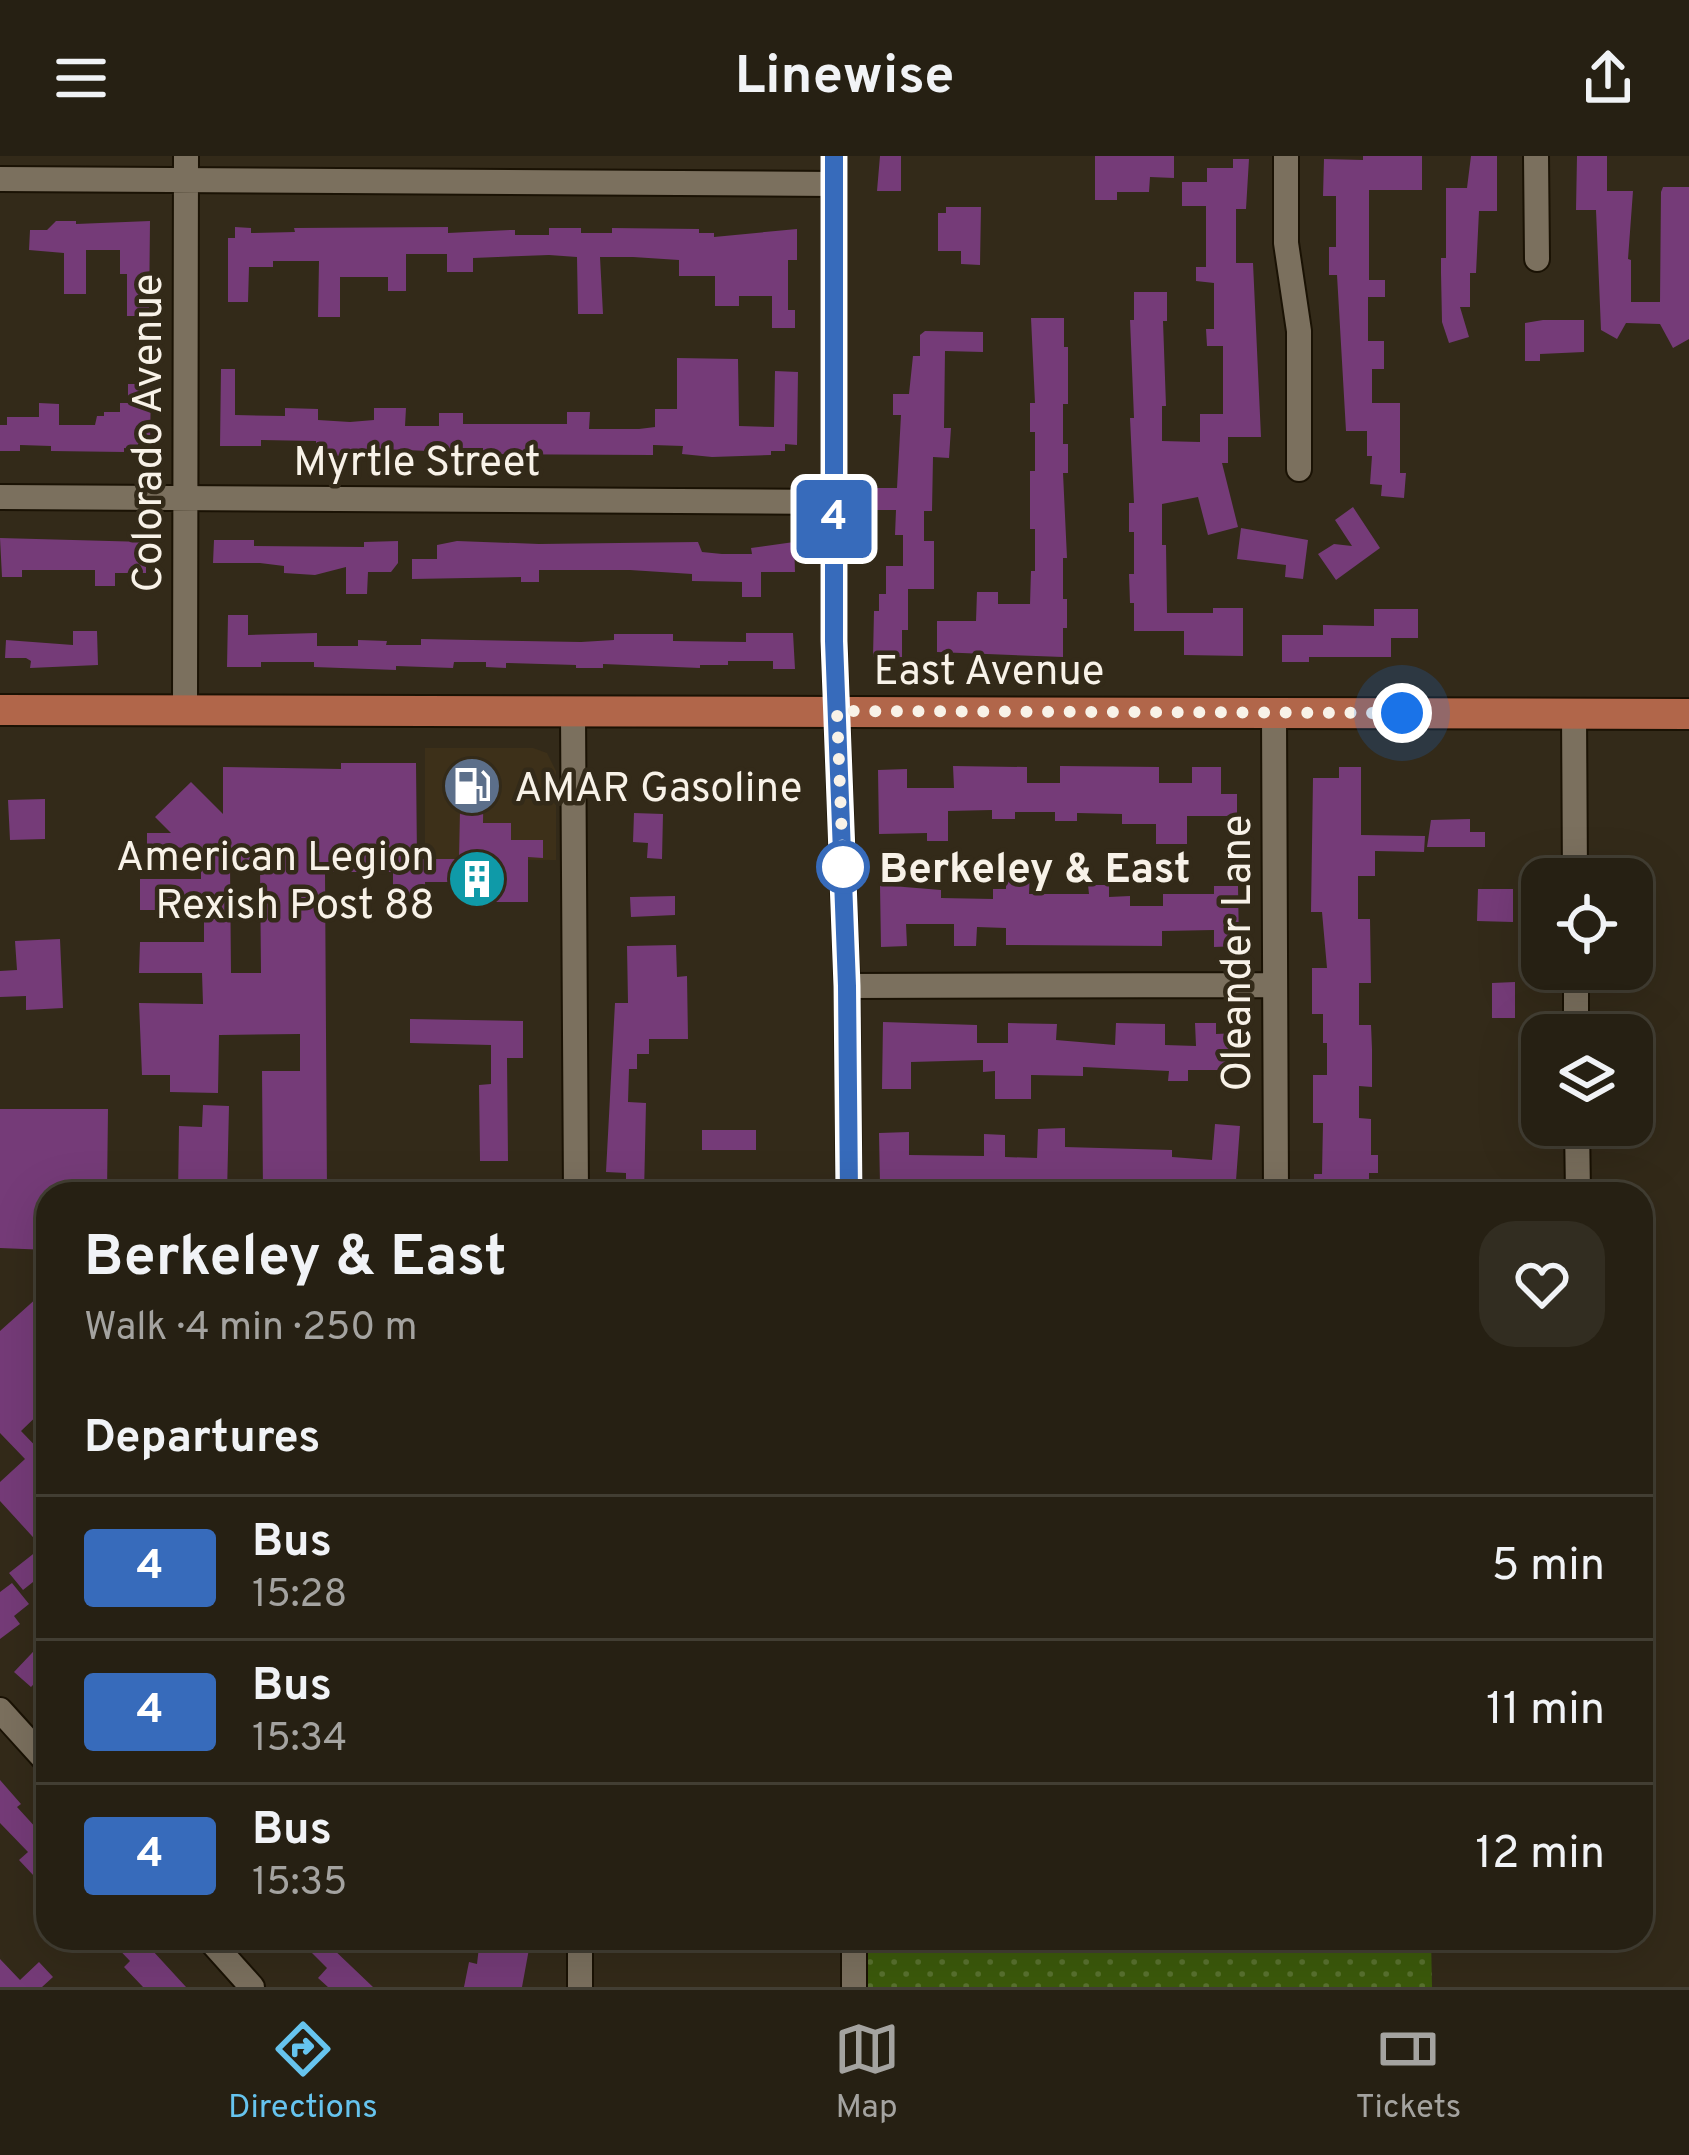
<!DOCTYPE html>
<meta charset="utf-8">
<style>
body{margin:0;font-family:Overpass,sans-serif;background:#322d21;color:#f1f3f6;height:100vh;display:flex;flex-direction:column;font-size:45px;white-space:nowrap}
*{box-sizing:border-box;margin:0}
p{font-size:39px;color:#a4a3a0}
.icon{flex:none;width:66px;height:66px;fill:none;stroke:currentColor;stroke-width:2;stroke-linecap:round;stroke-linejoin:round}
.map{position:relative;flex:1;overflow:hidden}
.panel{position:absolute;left:36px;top:1026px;width:1617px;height:768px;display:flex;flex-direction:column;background:#262013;border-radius:36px;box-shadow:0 12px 48px #0002,0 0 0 3px #423e33}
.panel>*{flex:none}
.badge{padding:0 24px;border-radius:9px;font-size:42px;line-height:78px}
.buttons{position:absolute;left:1521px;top:702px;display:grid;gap:24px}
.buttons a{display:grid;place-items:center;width:132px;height:132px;border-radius:24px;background:#262013;box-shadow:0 12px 48px #0002,0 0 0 3px #423e33;font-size:60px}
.you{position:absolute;width:60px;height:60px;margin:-30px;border:9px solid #fff;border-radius:50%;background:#1a73e8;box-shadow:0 0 0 18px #1a73e833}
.map>.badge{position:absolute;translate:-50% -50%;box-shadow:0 0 0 6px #fff}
h2{padding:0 48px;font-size:45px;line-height:108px}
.round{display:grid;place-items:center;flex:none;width:126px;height:126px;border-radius:36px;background:#322d21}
.summary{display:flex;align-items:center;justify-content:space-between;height:204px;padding:0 48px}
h1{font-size:57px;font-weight:700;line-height:90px}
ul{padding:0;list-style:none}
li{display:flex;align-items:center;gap:36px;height:144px;padding:0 48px;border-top:3px solid #423e33}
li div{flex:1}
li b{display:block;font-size:45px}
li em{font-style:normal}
li .badge{min-width:132px;font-weight:700;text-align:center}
header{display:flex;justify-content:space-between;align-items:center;height:156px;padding:0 48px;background:#262013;font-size:54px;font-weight:700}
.tabs{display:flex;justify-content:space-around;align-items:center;height:168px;border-top:3px solid #423e33;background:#262013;font-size:33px;color:#a4a3a0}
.tabs a{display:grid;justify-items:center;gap:6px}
.tabs .on{color:#66c4ef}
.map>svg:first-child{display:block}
</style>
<header><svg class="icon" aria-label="menu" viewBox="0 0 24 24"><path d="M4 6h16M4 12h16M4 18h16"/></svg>Linewise<svg class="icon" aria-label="share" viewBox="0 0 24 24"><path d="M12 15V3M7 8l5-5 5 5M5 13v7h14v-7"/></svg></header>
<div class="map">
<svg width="1689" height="1831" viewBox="0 0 1689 1831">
<defs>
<pattern id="grass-dots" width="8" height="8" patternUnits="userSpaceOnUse" patternTransform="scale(3)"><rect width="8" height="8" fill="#3c5a0b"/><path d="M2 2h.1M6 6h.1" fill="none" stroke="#59722f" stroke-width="1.8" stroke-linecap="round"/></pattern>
</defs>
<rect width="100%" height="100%" fill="#332a19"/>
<path fill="#3d3019" d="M425,592H533L547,597L556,615V704L425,703Z"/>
<path fill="url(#grass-dots)" d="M867,1782H1431L1432,1831H868Z"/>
<path fill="#753b78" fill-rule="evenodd" d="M880,0H901V35H877Z
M1095,0H1174V22L1150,21L1149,36H1117V44H1095Z
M1363,0H1422V34H1369V124H1385V141H1368V185H1384V213H1372V247H1400V317H1406L1404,342L1381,340L1382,329L1370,328L1372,300H1367V275H1346L1337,119H1329V91H1336V40H1323L1324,3L1363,4Z
M1471,0H1497V55H1479L1476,117H1470V151H1460L1469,181L1449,187L1442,166L1441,117V102H1446V32H1467Z
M1577,0H1607V35H1633L1628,103L1631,104V146H1660L1661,36L1663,31H1689V183L1673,192L1660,168L1626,167L1617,183L1601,174L1596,54H1576Z
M1233,3H1249L1246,53H1236V107H1253L1261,281H1228V307H1222L1238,371L1208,379L1198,341L1162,348V389H1166L1167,457H1213V452H1243V500L1184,499V475H1134V447H1130L1129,418H1134V376H1129V347H1134L1130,262H1134L1130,164H1134V136H1167V165H1163L1166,250H1162V285L1200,286V258H1223V190H1207L1206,173H1214V127L1196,125V111H1206V50H1182V26H1207V12H1233Z
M946,51H981L980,109L961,108V95H938V57H946Z
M56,65H76V68L150,65L149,160H127V118H120V94H86V138H64V97L29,94L30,74H47Z
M235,71L251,72V77L295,76L294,72L448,71V77L510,74H515V79H549V72H581V77H612V72L699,73V77H714V81L797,73V104H788V154H795V172H772V140H739V150H715V120H679V104L633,101H600L603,158H578L577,101L549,99L473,102V116H447V98H406V135H388V121H340V161H318L319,105H273V111H249L248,146H228V82H235Z
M1031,162H1064V191H1068V248H1063V288H1068V317H1063L1067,402H1063V443H1067V472H1063V501L937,496V465H976L977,436H998V448H1030L1031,415H1035V373H1030V315H1035V276H1030V247H1035Z
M1543,164H1584V196L1540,198V205H1525V167Z
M925,175L983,176V196L945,195L944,272H951L949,302L933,301L932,355H924V385H934V433H908V474H902V501H873L874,455H879V438H886V410H903V379H895L896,354H876V332H897L901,259H893V238H909L913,200H920V179Z
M677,202L738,203L739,270L774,271L775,215L798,216L797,289L785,288V295H771V299L712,301L682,298L683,290L653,289V299L483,298V292H452V296L382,293V298L337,300H316V285L261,284V290H220L221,213H235V259L285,260V252L318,253V264L350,266L374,264V252H406L405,270H439V257H463V268H567V256H590L589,273H639L655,271V253H677Z
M128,228H151L150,288H138V293L124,292V296L51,295V290L20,289V295H0V269H7V261H39V247L59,248V269H95L97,260H104V256H120V247H128Z
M1353,351L1380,392L1336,424L1318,398L1334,388L1352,390L1335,364Z
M1241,372L1308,384L1303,423L1285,421L1286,409L1237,403Z
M0,382L146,386V417H115V430H95V414H22V421H2Z
M214,384H254V390L364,391V386L398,385V407L391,416H368L367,438H346V411L315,419L284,417V410L260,407H213Z
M457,385L539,388L698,386L702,396L722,398H752L751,392L794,386L795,416H761V441H742V426L692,425V418L630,414H539V426H521V421L412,423V403H437V389Z
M1374,453H1418V482H1391V501H1309V506H1282V479H1323V469L1374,470Z
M228,459H248V479L317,477V490H358V484L387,485L386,489H421V483L581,486L614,484V478H673V485L746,486V477H793L795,513H773V505H728V509H700V512L603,508V512H576V509L506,507V512L486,511V506H454L453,512L396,510V514L314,511V506H261V511H227Z
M73,475H97L98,509L30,512L31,505L26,502H5L6,484L73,489Z
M461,606H484L483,667H511V684H543V702L528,701V746H458V726H425L426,741H393V716H325L327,1038H263L262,915H300V878L219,879L218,937L170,936V919H142L139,847L203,848L202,817H139L140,786H204V754H140V723H201V692L147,691V677H171L155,661L191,626L223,658V611L341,613V607H416L417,703H459ZM230,709H260L261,817H231Z
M953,610L1027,611V627H1060V610L1159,611V627H1192V611H1221V638H1237V660H1187V688H1156V668H1122V658L1077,657V665H1055V656H1015V663H992V654L948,655V685H927V677L879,678L878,614L907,613V632H954Z
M1339,611H1361V679L1425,680L1424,696L1375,695V720H1358V763H1370L1371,827H1359V869H1371L1372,893V931L1359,930V962L1371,963V999H1378V1017H1369V1038H1314V1018H1322L1323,967H1313V919H1327V887H1323V858H1312V812H1327L1322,756H1311L1313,622H1339Z
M45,643V683L10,684L8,644Z
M634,657L663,658L662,703L647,702L648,687L633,686Z
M1470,663V676H1485V691H1427L1431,664Z
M1006,712L1030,713L1029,738H1089L1088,729H1109V741L1130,740V750H1163V738H1214V730H1238L1239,790L1214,791V774L1162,775V790L1006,789V772L977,771L976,790H954V768H906L907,790L881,791L880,729L941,734V742L993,743V733H1006Z
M1478,733H1513V766L1477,765Z
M675,740V759L631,761L630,741Z
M60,783L63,852L26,854V840L0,841V815L17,814L15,785Z
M676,789L677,821L687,820L688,883H649V898H637V913H629L628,946L646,947L644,1038H626V1017L606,1016L615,847H628L627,790Z
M1515,826V862H1492V827Z
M410,863L523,865V902H507L508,1005H480L479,929L491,928V889L410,887Z
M883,866L977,869V887H1008V867L1057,868L1056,884L1115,889L1116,867L1165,868V889L1196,890L1195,867H1216V878L1239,877L1240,914H1188V925H1168L1169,915L1083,911V920L1031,919V943H995V915L983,916V904L911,906V933H882Z
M203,949L229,950L227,1038H178L179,970L202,971Z
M0,953H108L107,1038H48V1094L0,1092Z
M1215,968L1240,970L1235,1038H1168L1144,1035V1031L1111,1032V1038H885V1029H880L879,977L909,976V999L984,1000V978L1005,979V1001L1037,1002L1038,973L1065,972V991L1172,994V1001L1212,1004Z
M702,974H756V994H702Z
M48,1132V1249L21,1275L48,1303V1414L23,1434L9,1417L42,1391L0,1345V1326L25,1303L0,1277V1175Z
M12,1427L29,1448L14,1460L20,1468L0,1483V1436Z
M48,1480V1513L31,1531L14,1516Z
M0,1624L21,1648L17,1651L48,1685V1735L19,1704L28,1696L0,1667Z
M108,1782H141L186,1831H143L124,1811L130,1805Z
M297,1782H338L330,1790L373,1831H328L318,1822L327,1812Z
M480,1782H531L522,1831H464L469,1806L477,1808Z
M0,1803L20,1824L39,1806L53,1821L42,1831H0Z"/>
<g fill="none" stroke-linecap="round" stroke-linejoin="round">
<g stroke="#1a1204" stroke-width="28">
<path id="minor" d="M834,0V485L847,830L849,1038
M1286,0V87L1299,175V313
M1536,0L1537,103
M0,23L834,28
M0,341L834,346
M185,555L186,0
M573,557L576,1038
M1274,557L1276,1038
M1574,557L1575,723
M1576,813V879
M847,830L1275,829
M1577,969L1578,1038
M0,1554L48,1607
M208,1782L252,1831
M580,1782V1831
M854,1831V1782"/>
</g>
<g stroke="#1a1204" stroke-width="34">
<path id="major" d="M0,554L1689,558"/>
</g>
<use href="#minor" stroke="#7b705e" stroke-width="24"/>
<use href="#major" stroke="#b1664a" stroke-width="30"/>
</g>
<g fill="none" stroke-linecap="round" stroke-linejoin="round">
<g stroke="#fff" stroke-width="27">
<path id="line" d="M834,0V485L847,830L849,1038"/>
</g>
<use href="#line" stroke="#376bbb" stroke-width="18"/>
<path stroke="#f8f2e8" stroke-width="12" stroke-dasharray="0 21.6" d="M843,711L837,555L1402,557"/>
</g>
<defs>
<g id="fuel-disc" transform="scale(3)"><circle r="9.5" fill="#5c6f8a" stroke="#332a19"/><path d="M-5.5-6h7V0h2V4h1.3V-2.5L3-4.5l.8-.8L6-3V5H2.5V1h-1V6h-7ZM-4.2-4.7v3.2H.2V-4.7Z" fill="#fff"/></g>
<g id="building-disc" transform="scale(3)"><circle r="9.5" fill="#0f9aa8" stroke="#332a19"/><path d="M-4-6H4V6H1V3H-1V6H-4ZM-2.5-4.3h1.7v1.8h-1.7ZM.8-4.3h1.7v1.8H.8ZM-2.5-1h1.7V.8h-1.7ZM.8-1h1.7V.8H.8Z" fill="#fff"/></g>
</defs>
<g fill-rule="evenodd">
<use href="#fuel-disc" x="472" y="630"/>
<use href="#building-disc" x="477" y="723"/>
</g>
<circle fill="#fff" stroke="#376bbb" stroke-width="6" cx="843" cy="711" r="24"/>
<g text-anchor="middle" stroke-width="9" stroke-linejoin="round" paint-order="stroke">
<g font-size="42" fill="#f8f2e8" stroke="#332a19">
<text transform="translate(146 277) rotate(-90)" y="15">Colorado Avenue</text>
<text x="417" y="319">Myrtle Street</text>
<text x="989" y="528">East Avenue</text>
<text transform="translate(1235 797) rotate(-90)" y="15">Oleander Lane</text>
</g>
<g font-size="42" fill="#f8f2e8" stroke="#332a19" text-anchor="start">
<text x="514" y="645">AMAR Gasoline</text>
<text x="435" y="714" text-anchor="end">American Legion<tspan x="435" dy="48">Rexish Post 88</tspan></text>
</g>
<g font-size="42" font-weight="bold" fill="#f8f2e8" stroke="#332a19" text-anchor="start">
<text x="879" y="726">Berkeley &amp; East</text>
</g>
</g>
</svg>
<div class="buttons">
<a><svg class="icon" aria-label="locate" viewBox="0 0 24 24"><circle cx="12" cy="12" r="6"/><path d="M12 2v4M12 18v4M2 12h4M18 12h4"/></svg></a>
<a><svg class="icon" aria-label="layers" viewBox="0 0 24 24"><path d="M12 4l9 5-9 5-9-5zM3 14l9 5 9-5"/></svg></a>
</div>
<div class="you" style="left:1402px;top:557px"></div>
<b class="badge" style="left:834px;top:363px;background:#376bbb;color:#fff">4</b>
<section class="panel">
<div class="summary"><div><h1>Berkeley &amp; East</h1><p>Walk · 4 min · 250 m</p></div><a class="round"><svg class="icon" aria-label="heart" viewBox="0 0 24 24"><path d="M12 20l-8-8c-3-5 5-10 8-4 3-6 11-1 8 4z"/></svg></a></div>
<h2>Departures</h2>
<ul>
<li><span class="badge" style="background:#376bbb;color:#fff">4</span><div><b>Bus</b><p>15:28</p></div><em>5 min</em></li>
<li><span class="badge" style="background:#376bbb;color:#fff">4</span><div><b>Bus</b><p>15:34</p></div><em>11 min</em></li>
<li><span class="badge" style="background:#376bbb;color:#fff">4</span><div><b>Bus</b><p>15:35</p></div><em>12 min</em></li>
</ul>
</section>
</div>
<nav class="tabs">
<a class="on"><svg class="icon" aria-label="directions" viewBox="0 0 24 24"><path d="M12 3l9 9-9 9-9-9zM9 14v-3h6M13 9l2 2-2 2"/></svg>Directions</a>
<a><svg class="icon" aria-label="map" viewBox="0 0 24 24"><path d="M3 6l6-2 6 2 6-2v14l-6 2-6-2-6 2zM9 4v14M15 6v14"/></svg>Map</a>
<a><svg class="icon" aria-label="tickets" viewBox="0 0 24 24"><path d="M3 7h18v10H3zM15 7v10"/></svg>Tickets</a>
</nav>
